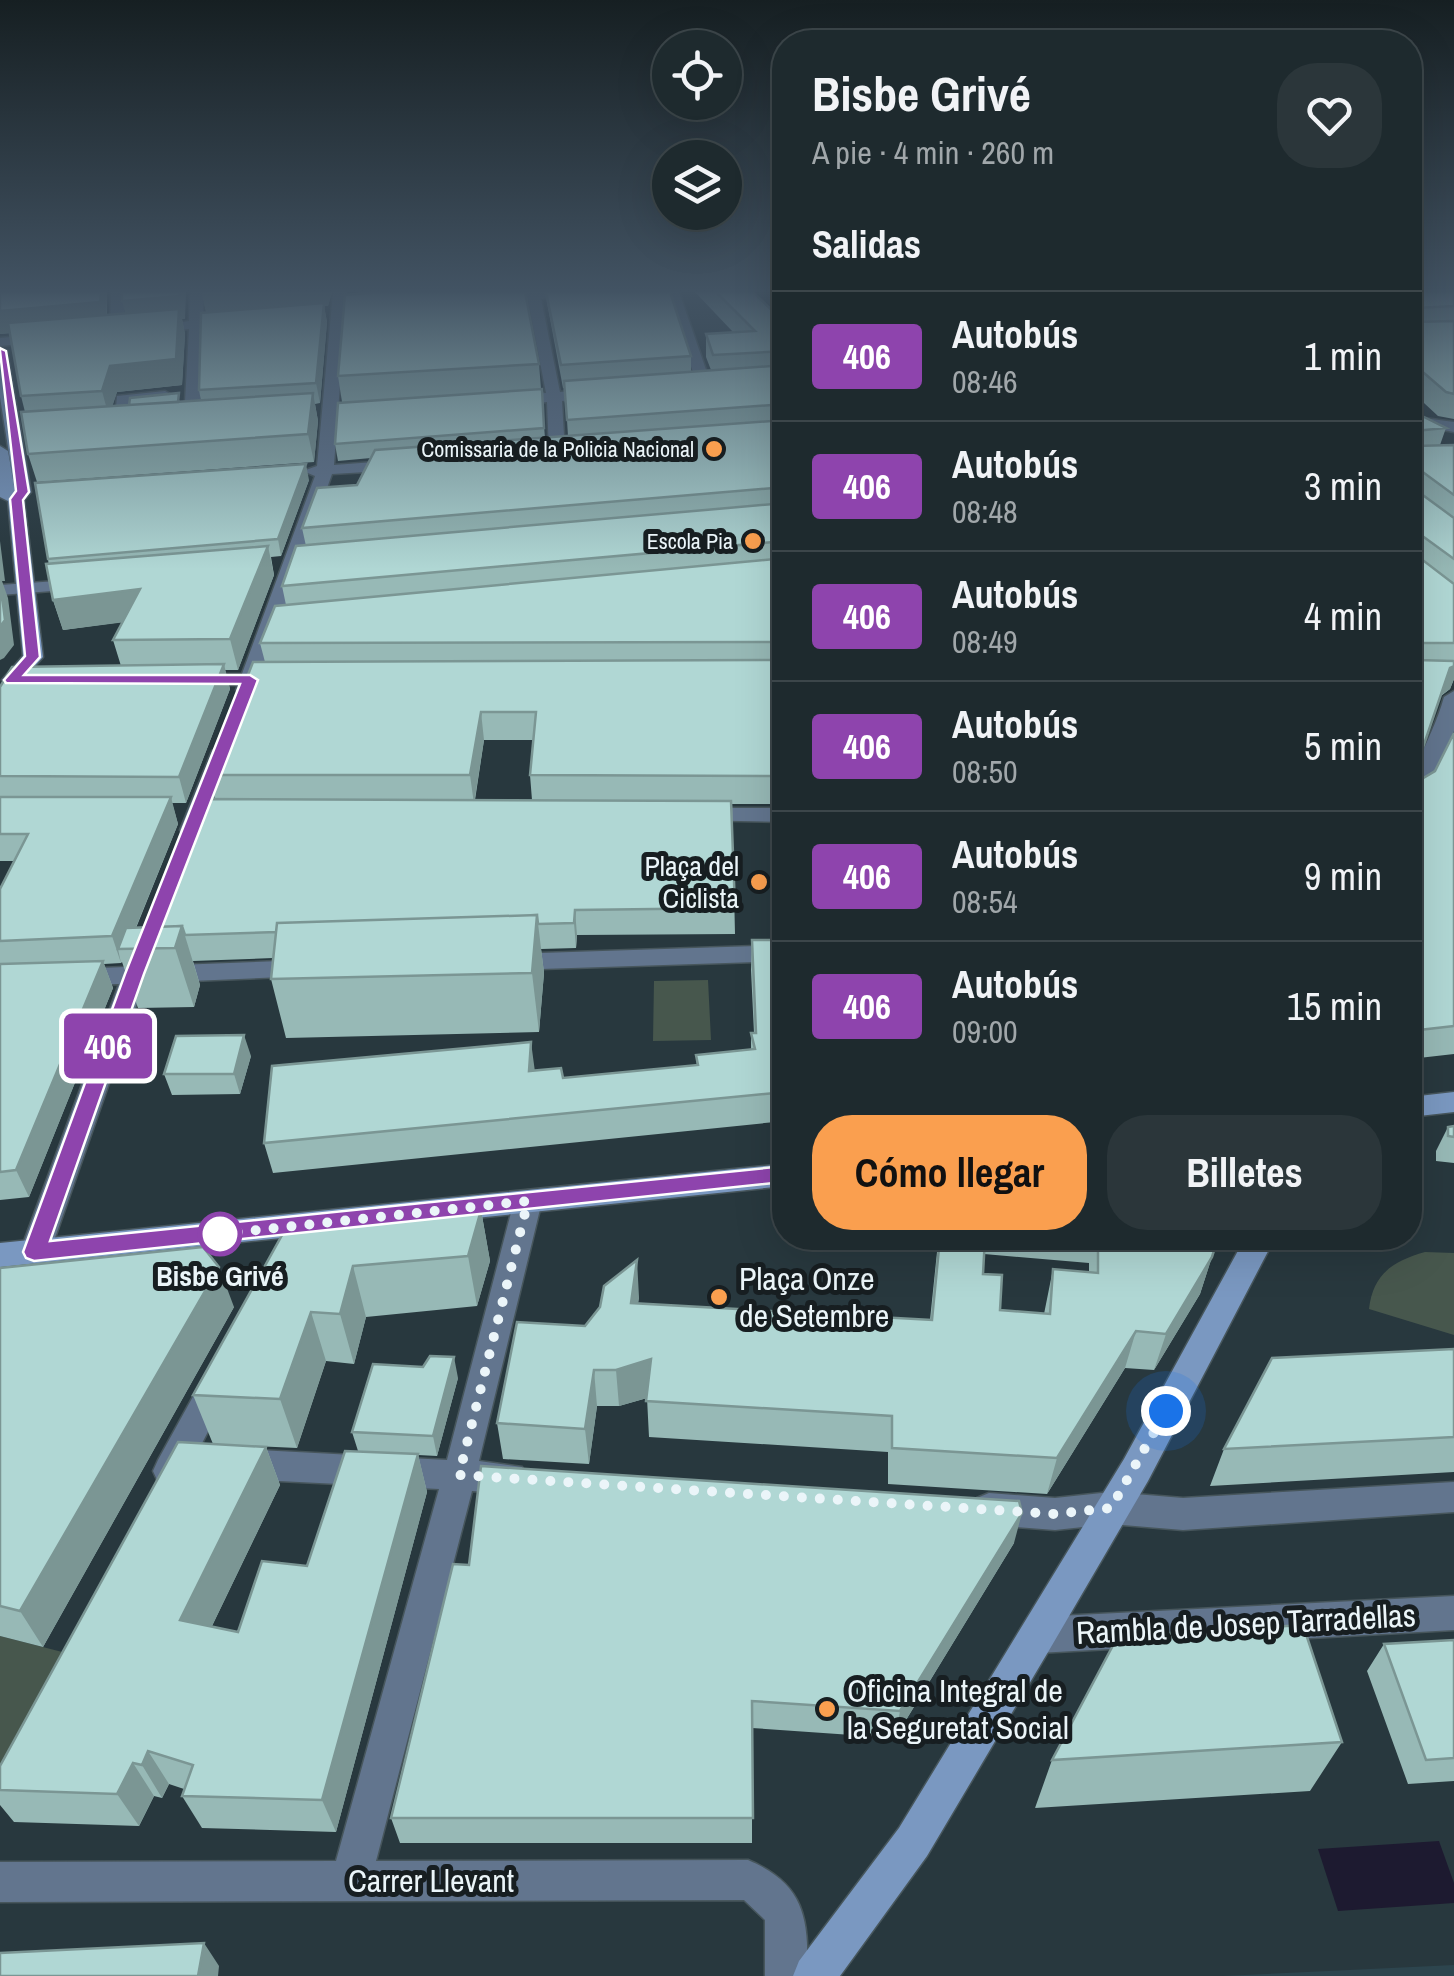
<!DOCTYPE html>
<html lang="es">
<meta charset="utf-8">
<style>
body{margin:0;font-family:"Archivo Narrow",sans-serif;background:#2b363a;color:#f1f3f6;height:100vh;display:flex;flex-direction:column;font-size:38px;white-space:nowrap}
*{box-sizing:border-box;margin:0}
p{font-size:32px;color:#a1a7aa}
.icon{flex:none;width:55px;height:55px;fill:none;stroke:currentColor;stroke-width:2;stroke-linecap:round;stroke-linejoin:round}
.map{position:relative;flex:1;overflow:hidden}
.side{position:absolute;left:772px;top:30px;width:650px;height:1220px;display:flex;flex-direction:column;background:#1e2a2e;border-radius:40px;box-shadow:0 10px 40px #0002,0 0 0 2px #3c464a}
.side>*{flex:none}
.badge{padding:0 20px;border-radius:8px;font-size:35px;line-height:65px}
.tools{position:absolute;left:652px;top:30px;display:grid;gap:20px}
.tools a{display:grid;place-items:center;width:90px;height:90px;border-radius:50%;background:#1e2a2e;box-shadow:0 10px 40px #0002,0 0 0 2px #3c464a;font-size:50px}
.you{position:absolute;width:50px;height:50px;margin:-25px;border:8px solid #fff;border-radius:50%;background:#1a73e8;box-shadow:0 0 0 15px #1a73e833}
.map>.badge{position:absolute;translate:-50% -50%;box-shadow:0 0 0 5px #fff}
h2{padding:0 40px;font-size:38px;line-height:90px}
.round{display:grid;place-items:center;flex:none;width:105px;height:105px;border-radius:40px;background:#2b363a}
.head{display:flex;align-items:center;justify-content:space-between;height:170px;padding:0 40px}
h1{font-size:48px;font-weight:700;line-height:75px}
.button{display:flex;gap:20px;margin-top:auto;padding:20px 40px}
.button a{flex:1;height:115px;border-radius:40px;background:#fa9f4f;color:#111;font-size:40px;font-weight:700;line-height:115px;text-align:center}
.button a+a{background:#2b363a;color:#f1f3f6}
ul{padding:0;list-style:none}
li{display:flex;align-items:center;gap:30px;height:130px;padding:0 40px;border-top:2px solid #3c464a}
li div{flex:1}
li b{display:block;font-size:38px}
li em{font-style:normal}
li .badge{min-width:110px;font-weight:700;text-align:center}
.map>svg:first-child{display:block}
</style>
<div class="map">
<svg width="1454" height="1976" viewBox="0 0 1454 1976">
<rect width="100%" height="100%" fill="#28383e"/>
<path fill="#2d454e" d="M1454,1965V1976H1222Z"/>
<path fill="#47574d" d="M708,980L711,1040L653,1041L654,981Z
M1425,1252L1454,1253V1335L1369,1309C1373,1274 1393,1261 1425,1252Z
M0,1636L70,1654L0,1788Z"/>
<path fill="#1d1a30" d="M1439,1841L1454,1883V1903L1338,1911L1318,1849Z"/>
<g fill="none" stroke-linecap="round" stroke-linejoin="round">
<g stroke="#47565c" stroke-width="3">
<path id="street" d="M111,292H125L124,331L117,335L110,331Z
M190,292H204L203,320L233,317L240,321L202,328L200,420L192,425L184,420L189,329L149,333L142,329L189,321Z
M333,292H347L334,465L401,460L409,465L401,470L332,474L256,690L246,696L236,690L315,476L303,471L317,466Z
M525,292H588L541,299L560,392L599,390L606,394L599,398L562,401L565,453L557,458L549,453L547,402L509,405L501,400L509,395L546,393L528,300L492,303L485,299Z
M666,292H679L712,387L710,390L698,387Z
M44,334L51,338L49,341L0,346V338Z
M165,391L172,395L170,398L129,403L127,426L114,429L117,396Z
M1410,410L1424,418L1454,422V432L1415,425L1410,422Z
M85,579L91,580V588L0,595V585Z
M1454,691V731L1421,798L1410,805C1410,765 1434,735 1444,697Z
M222,745L232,751L202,830L191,837L183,835L180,830L212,751Z
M700,808H785V822L692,820L689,815Z
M785,945V961L510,970L498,962L510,954Z
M142,947L154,955L150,966L305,960L317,968L305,976L144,983L50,1252L45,1260L35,1264L25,1260L20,1252L119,984L75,985L63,977L75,969L125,967L133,949Z
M528,1190L538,1193L542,1201L479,1461L522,1467L527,1478L522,1489L510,1493L472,1491L376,1861L748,1860C805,1884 809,1919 807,1976H765V1920L744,1900L0,1902V1862L336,1861L439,1489L241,1479L229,1475L224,1464L229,1453L241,1449L447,1460L514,1201L518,1193Z
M217,1369L228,1373L233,1383L182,1482L170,1486L158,1482L153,1471L158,1460L206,1373Z
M1454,1482V1512L1183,1530L1111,1524L1055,1530L989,1525L977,1520L972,1509L977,1498L989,1493L1055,1498L1111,1492L1183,1498Z
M1454,1596V1630L1038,1653L1025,1647L1020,1635L1025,1623L1038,1617Z"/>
</g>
<g stroke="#47565c" stroke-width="3">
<path id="secondary" d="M0,347L7,351L31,492L24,500L43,657L19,684L12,686L2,680L23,656L8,501L0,497V446L8,451L15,491L0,397Z
M195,674H280L290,680L280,686L188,684V676Z
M1454,1092V1112L1410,1117V1097Z
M785,1164V1186L0,1267V1243Z
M1245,1238H1275L1148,1481L1051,1647L927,1856L840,1976H793L799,1961L899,1828L1124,1459Z"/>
</g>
<use href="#street" fill="#62758e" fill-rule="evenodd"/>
<use href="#secondary" fill="#7a98c1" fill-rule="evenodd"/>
</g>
<path fill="#97b9b6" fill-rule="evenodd" d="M0,292H107V315L185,319H182L185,334L182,385L117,392L112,406L201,401L199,390L206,312L202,292H332L328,306H324L327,322L320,403L315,404L318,421L314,462L37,482L28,454L25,412L21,396L10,333L0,334Z
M545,292H670L691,356V372L711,370L706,357V334L733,332L695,292H753L785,323V804H732L735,934L577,935L576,948L541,949L544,973L539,1032L286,1038L271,979L273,958L193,961L200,985L194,1007L138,1008L122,962L121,963L104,964L113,988L29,1197L0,1200V889L14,861H0V687L121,666L113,640L122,622L63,630L53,600L48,559L309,480L281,556L271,557L274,575L238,670H225L230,689L186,803H172L178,824L136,928L150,927L215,799L209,775L265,662L260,643L286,605L282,586L306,546L302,528L357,485L371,458L338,461L335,444L342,402L338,376L539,364L545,438L568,436L565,388H563ZM484,740H533L530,775L532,800H475Z
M1410,292H1454V419L1438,416L1410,390Z
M1410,410L1446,428L1440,445H1454V679L1450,689L1441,696L1418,762L1420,780L1435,771L1454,733V1054L1410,1059Z
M752,940H785V1121L273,1173L264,1143L534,1070L563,1078L697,1066L696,1055L751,1050V1033H754L751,970Z
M251,1056L240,1094L172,1095L164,1074Z
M1454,1126V1163L1436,1161V1151L1448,1127Z
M481,1210L490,1261L477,1306L366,1317L354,1364L326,1361L297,1448L213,1444L193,1395L286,1228Z
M893,1238H1218L1200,1294L1154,1370L1125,1368L1047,1494L888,1484V1452L649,1437L647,1398L619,1406H597L589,1464L503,1459L497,1423L585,1326L639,1297L638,1303L930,1320L937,1252L895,1249ZM984,1254L1089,1263V1272L1053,1269L1044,1314L1000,1310L983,1274Z
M0,1268L234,1307L43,1647L0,1636Z
M1454,1349V1472L1210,1486L1224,1449Z
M458,1378L437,1456L418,1455L427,1492L336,1832L202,1828L182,1796L184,1789L169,1784L162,1798L154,1796L139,1826L14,1822L0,1805V1766L266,1447L280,1485L212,1626L238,1632L307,1566L358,1451L352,1432Z
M1014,1543L895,1738L752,1728V1843H400L391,1818L469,1565Z
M1454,1640V1781L1408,1784L1367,1671L1384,1644Z
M1342,1742L1310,1791L1035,1808L1052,1760Z"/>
<path fill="#7b9694" d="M101,292H107L106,325L0,334V311Z
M180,292H186L185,319H182L185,334L182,385L117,392L109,417L102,391L110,366L128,323L122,301Z
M217,292H332L328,306H324L327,322L320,403L316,383L207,316L202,294Z
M313,393L318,421L314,462L308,434Z
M306,464L309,480L281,556L278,539Z
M0,541L5,581H2L8,598L14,645L4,658L0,660Z
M268,546L274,575L238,670L230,639Z
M140,589L149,619L63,630L53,600Z
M224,664L230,689L186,803L179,777Z
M1454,666V679L1450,689L1440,696L1450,668Z
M481,712L484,740L474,804L470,775Z
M171,797L178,824L127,949H118L121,963L112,936Z
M575,910L577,935L576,948L574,923Z
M537,915L544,973L539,1032L532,973Z
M182,926L200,985L194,1007L175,948Z
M103,961L113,988L29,1197L16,1170Z
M244,1035L251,1056L240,1094L234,1074Z
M531,1042L535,1072L529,1071Z
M481,1210L490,1261L477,1306L468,1256Z
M1212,1257L1200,1294L1154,1370L1166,1334Z
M637,1260L639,1297L633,1339L631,1303Z
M353,1266L366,1317L354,1364L340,1314Z
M219,1267L234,1307L43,1647L20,1611Z
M311,1312L326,1361L297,1448L280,1399Z
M1136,1331L1125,1368L1047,1494L1057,1458Z
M454,1357L458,1378L437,1456L433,1436Z
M651,1359L654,1396L619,1406L616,1370Z
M594,1370L597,1406L589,1464L585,1429Z
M266,1447L280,1485L198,1655L180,1620Z
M418,1454L427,1492L336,1832L322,1800Z
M1022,1513L1014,1543L895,1738L900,1711Z
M148,1751L169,1784L162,1798L142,1765Z
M133,1763L154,1796L139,1826L117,1794Z
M204,1943L219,1966L218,1976H198Z"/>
<path fill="#b0d7d4" stroke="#7b9694" stroke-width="2.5" d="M0,292H101L100,302L0,311Z
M122,292H180V296L122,301Z
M381,292H525L539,364L338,376L345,295Z
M546,292H670L691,356L561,365Z
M716,292H753L785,323V351L713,355L706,334L755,331Z
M1410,292H1454V306L1416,308L1414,322L1454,321V394L1446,392L1410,361Z
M324,303L316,383L199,390L201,313Z
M179,309L176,359L110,366L102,391L21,396L8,323Z
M785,365V404L567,420L564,381Z
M542,389L544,428L335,444L338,403Z
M179,393L178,402L129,405L130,398Z
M313,393L308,434L28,454L21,412Z
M1410,410L1446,428L1415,431V446L1454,445V495L1420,470H1415L1416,490L1454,518V559L1421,535H1416V555L1454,584V643H1417V660L1454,661V666L1450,668L1418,762L1420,780L1435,771L1454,733V1026L1410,1031Z
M785,420V487L302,528L317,488L357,485L375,450Z
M306,464L278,539L48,559L35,483Z
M785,503V541L282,586L296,546Z
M268,546L230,639L113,640L140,589L53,600L46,564Z
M785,558V642L260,643L275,606Z
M0,580L5,620L0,627Z
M785,660V776L530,775L536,712H481L470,775H209L253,662Z
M224,664L179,777L0,776V687L12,667Z
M0,797H171L112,936L0,941V889L28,834H0Z
M202,799L731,801L735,908L575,910L574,923L538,924L537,915L277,923L276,932L185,935L182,926L150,927Z
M537,915L532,973L271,979L277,923Z
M182,926L175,948L118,949L126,928Z
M752,940H785V1092L264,1143L272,1066L531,1042L529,1071L561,1068L563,1078L698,1065L696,1055L755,1049L751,1033H756Z
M103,961L16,1170L0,1172V964Z
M244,1035L234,1074H164L176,1036Z
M1454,1126V1137L1448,1136V1127Z
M481,1210L468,1256L353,1266L340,1314L311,1312L280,1399L193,1395L286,1228Z
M940,1238H985L983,1274L1002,1275L1000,1310L1050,1314L1053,1269L1098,1273V1238H1218L1212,1257L1166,1334L1136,1331L1057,1458L892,1448V1416L646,1401L651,1359L616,1370H594L585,1429L497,1423L517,1322L585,1326L600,1307L604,1286L637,1260L631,1303L932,1320Z
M203,1247L219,1267L20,1611L0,1606V1268Z
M1454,1349V1437L1224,1449L1272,1358Z
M430,1356L454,1357L433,1436L352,1432L373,1364L423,1367Z
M178,1442L266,1447L180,1620L238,1632L262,1561L307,1566L345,1451L418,1454L322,1800L182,1796L193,1765L148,1751L142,1765L133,1763L117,1794L0,1790V1766Z
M481,1466L1019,1501L1022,1513L900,1711L752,1701L753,1818H391L453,1564L469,1565Z
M1303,1625L1342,1742L1052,1760L1118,1636Z
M1454,1640V1758L1426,1760L1384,1644Z
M204,1943L198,1976H0V1953Z"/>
<linearGradient id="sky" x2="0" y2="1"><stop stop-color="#161f22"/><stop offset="0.51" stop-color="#425363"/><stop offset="1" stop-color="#425363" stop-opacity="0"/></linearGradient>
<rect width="1454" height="569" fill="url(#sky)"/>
<path fill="#8e44ad" stroke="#fff" stroke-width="2.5" d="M0,348L6,351L29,492L23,500L40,657L24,675H250L258,680L144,974L50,1241L785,1166L796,1175L793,1181L34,1261L26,1258L23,1252L125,974L240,684L6,683L4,680L25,656L10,499L16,491L0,351Z"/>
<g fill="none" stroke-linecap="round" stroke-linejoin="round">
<path stroke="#ebf5f9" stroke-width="10" stroke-dasharray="0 18" d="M220,1234L211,1235L528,1201L459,1475L1055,1514L1111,1508L1166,1411"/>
</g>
<g fill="#fa9f4f" stroke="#171e21" stroke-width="4">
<circle cx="714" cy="449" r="10"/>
<circle cx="753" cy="541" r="10"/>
<circle cx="759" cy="882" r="10"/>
<circle cx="719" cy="1297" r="10"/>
<circle cx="827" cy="1709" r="10"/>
</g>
<circle fill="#fff" stroke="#8e44ad" stroke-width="5" cx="220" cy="1234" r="20"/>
<g text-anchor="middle" stroke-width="10" stroke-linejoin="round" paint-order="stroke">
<g font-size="22" fill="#ebf5f9" stroke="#171e21" text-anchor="end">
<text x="694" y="457">Comissaria de la Policia Nacional</text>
<text x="733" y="549">Escola Pia</text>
</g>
<g font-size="28" fill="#ebf5f9" stroke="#171e21" text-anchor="end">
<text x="739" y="876">Plaça del<tspan x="739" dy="32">Ciclista</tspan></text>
</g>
<g font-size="28" font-weight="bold" fill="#ebf5f9" stroke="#171e21">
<text x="220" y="1286">Bisbe Grivé</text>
</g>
<g font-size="32" fill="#ebf5f9" stroke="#171e21" text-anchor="start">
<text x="739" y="1290">Plaça Onze<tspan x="739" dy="37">de Setembre</tspan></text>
<text x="847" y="1702">Oficina Integral de<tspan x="847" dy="37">la Seguretat Social</tspan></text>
</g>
<g font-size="32" fill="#ebf5f9" stroke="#171e21">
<text transform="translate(1246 1624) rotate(-3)" y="11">Rambla de Josep Tarradellas</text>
<text x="431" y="1892">Carrer Llevant</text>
</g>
</g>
</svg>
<div class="tools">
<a><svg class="icon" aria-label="locate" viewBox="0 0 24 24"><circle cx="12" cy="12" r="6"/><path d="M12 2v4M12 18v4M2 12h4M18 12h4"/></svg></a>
<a><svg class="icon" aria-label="layers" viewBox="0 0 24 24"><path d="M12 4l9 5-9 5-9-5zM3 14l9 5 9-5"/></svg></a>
</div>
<div class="you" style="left:1166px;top:1411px"></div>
<b class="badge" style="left:108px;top:1046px;background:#8e44ad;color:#fff">406</b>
<section class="side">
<div class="head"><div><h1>Bisbe Grivé</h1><p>A pie · 4 min · 260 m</p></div><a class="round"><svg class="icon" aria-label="heart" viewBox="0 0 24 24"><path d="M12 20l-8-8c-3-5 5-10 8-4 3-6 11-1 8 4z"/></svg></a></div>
<h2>Salidas</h2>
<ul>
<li><span class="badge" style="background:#8e44ad;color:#fff">406</span><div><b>Autobús</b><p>08:46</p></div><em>1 min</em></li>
<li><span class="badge" style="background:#8e44ad;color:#fff">406</span><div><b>Autobús</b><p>08:48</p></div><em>3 min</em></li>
<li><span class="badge" style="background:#8e44ad;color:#fff">406</span><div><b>Autobús</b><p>08:49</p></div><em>4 min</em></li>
<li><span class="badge" style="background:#8e44ad;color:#fff">406</span><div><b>Autobús</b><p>08:50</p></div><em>5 min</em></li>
<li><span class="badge" style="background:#8e44ad;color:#fff">406</span><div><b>Autobús</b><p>08:54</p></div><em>9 min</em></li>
<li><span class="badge" style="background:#8e44ad;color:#fff">406</span><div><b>Autobús</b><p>09:00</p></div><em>15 min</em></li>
</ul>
<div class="button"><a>Cómo llegar</a><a>Billetes</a></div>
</section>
</div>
